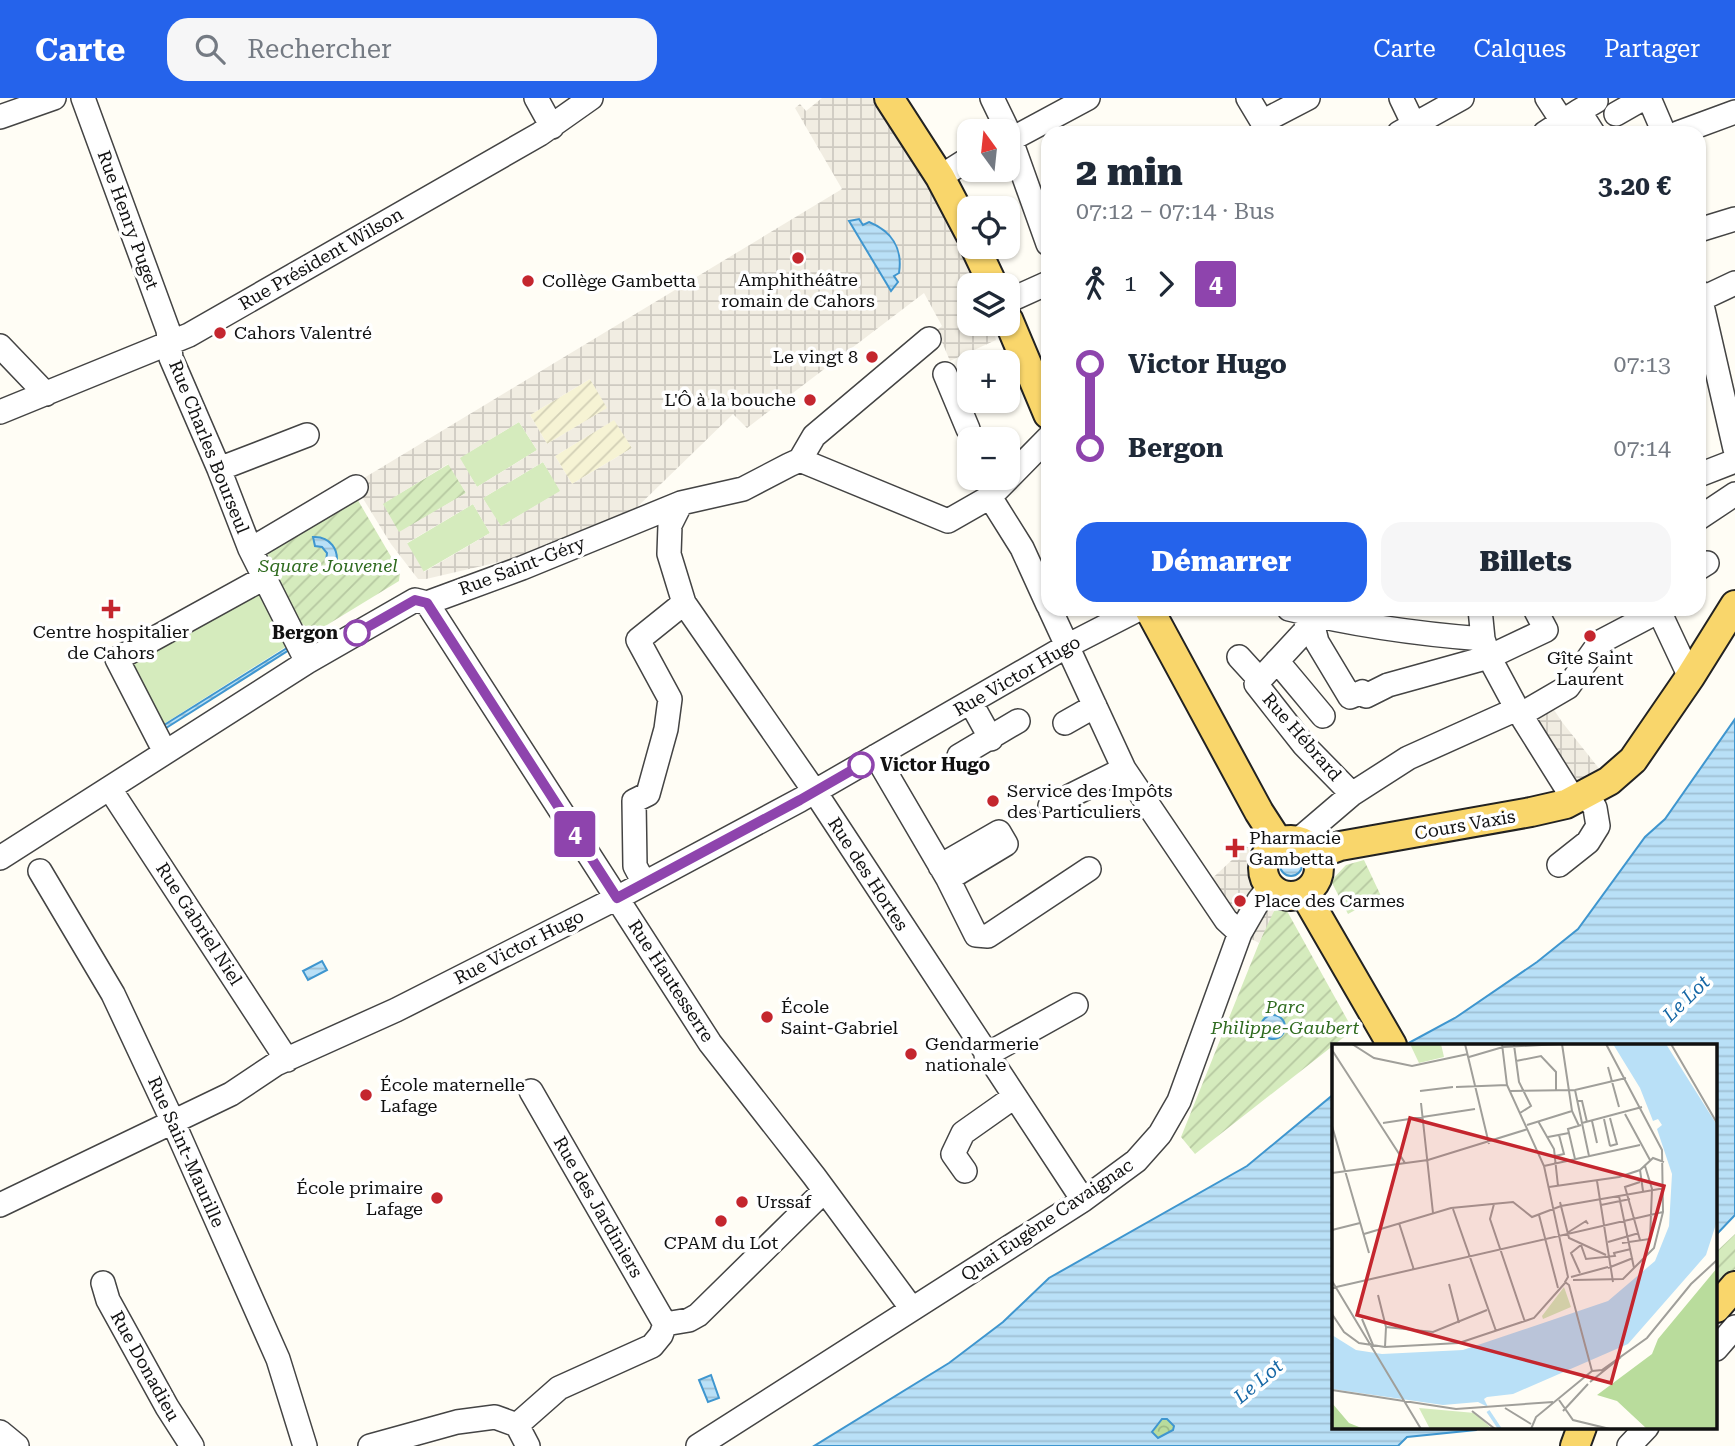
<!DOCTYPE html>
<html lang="fr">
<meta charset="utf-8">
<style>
body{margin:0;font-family:"Roboto Serif",serif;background:#f6f6f7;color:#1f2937;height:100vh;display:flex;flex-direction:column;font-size:26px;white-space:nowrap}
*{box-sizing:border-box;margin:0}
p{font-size:23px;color:#747a83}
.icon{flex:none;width:38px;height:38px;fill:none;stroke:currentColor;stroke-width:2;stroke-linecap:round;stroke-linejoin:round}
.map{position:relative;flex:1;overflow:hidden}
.details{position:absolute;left:1041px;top:28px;width:665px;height:490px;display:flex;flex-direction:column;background:#fff;border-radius:21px;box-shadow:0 2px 5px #0004}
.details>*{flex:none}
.badge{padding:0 14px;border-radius:5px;font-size:24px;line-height:46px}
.needle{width:46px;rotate:345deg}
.tools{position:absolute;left:957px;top:21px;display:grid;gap:14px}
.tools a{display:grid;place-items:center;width:63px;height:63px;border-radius:14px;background:#fff;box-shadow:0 2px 5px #0004;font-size:35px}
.map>.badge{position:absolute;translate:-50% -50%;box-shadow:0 0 0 4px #fff}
.legs{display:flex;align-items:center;gap:10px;height:77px;padding:0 35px;font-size:23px}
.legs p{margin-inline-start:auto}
.headline{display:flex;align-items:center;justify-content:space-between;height:119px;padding:0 35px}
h1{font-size:38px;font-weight:800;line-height:52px}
.cta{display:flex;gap:14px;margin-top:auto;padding:14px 35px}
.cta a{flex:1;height:80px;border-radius:21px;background:#2563eb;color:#fff;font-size:28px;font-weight:800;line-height:80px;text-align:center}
.cta a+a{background:#f6f6f7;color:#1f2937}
ul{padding:0 35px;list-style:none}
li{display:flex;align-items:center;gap:24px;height:84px;font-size:26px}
li i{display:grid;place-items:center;width:10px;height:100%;margin:0 9px;background:currentColor}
li i::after{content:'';width:18px;height:18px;margin:-9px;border:5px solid;border-radius:50%;background:#fff}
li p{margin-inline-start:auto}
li:first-child i{background:linear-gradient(#0000 50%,currentColor 0)}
li:last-child i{background:linear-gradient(currentColor 50%,#0000 0)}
header{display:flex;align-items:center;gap:42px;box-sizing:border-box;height:98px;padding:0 35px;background:#2563eb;color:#fff}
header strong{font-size:33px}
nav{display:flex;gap:38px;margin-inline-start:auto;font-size:24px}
.search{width:490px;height:63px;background:#f6f6f7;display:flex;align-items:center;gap:18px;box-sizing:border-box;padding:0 24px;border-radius:21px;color:#747a83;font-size:26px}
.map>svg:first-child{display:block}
</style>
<header>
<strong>Carte</strong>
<div class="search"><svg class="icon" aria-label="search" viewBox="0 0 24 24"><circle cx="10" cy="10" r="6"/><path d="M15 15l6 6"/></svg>Rechercher</div>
<nav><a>Carte</a><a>Calques</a><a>Partager</a></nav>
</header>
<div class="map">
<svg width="1735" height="1348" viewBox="0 0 1735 1348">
<defs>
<pattern id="farmland-furrows" width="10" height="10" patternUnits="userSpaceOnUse" patternTransform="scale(1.75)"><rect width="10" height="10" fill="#f6f3d4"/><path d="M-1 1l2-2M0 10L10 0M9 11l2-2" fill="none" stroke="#d2cfb5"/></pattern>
<pattern id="forest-crowns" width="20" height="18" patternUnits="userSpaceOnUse" patternTransform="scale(1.75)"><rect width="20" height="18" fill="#b9dc9c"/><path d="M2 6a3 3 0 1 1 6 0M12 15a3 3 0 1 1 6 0" fill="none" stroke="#9ebc85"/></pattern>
<pattern id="garden-furrows" width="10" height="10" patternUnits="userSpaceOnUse" patternTransform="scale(1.75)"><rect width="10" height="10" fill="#d5ebbd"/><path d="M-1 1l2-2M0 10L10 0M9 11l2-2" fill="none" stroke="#b6c8a1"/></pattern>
<pattern id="plaza-grid" width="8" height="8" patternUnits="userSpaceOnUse" patternTransform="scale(1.75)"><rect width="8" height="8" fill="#f1ede2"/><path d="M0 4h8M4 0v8" fill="none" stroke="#cecac1"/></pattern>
<pattern id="water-rules" width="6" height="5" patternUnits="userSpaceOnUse" patternTransform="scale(1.75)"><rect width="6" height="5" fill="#b9e0f7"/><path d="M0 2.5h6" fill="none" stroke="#9ebfd3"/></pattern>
</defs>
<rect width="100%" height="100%" fill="#fffdf5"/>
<path fill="url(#farmland-furrows)" d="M590,281L608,310L547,346L530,317Z
M615,321L632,350L572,386L555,358Z"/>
<path fill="#d5ebbd" d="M519,324L537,352L477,389L459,360Z
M543,364L561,393L500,429L483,400Z
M473,406L490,435L423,474L406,446Z
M259,491L287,548L159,629L124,561Z"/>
<path fill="url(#forest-crowns)" d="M1162,1321H1167L1174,1328L1173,1332L1158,1340L1152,1335Z"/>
<path fill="url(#garden-furrows)" d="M449,366L466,395L399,435L382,406Z
M356,399L400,474L399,483L322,530C313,532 307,530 300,524L264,449Z
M1364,762L1381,798L1348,816L1331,783L1346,767Z
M1280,811L1287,813L1353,932L1195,1056L1181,1039L1270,818L1274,813Z
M1735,1136V1171L1716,1192V1154Z"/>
<path fill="url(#plaza-grid)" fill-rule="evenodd" d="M822,0H873L918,64L949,116L976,187H970V226H992L996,242L950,263L937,232L942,228L924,195L747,330L733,316L629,417L512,461L426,481H418L391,446L354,386L842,91L795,10L800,6L806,13ZM859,121L901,164L899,175L894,178L892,192L849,123ZM590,281L607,310L547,346L530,317ZM614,322L632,350L572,386L555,358ZM519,324L537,352L477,389L460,360ZM543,364L560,393L501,428L483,400ZM448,366L466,395L399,434L383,406ZM473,406L490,435L424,474L407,445Z
M1545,598L1562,624L1609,683L1574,702L1517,611Z
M1247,748L1266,791L1287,813L1280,811L1274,813L1259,845L1240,835L1204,788Z"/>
<path fill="url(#water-rules)" stroke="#3f96cf" stroke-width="2" fill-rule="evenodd" d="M859,121L863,127L869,124C891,133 903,150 899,175L894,178L898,184L891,193L849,123Z
M313,439C330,438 340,452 336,468L326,464L327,455L322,449L315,448Z
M287,550L289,552L163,632L161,629Z
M1735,621V1117L1716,1137V947H1405L1455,920L1537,864L1578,831L1645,739L1665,721Z
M1280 767a11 11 0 1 1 22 0a11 11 0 1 1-22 0Z
M322,863L327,872L308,882L303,873Z
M1261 929a12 12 0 1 1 24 0a12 12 0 1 1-24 0Z
M1334,996V1329H1479L1476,1332L1407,1339L1398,1348H814L949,1265L1003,1224L1049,1180L1247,1068ZM1162,1321H1167L1174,1328L1173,1332L1158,1340L1152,1334Z
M711,1277L719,1300L708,1304L699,1282Z"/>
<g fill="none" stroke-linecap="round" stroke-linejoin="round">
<g stroke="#444" stroke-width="26">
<path id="minor" d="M83,0L168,232L171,260L219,371L250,451L307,564
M536,0L552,29
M992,0L1008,33
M1248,0L1269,35
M1401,0L1414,27
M1547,0L1562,23
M1649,0L1664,35
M1616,16L1644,0
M0,19L54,0
M1262,24L1308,0
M1008,34L1048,146
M1399,35L1462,0
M1545,35L1579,13
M1593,35L1579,13L1596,3L1594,0
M1678,35L1735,14
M1008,43L1088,0
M940,79L970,60
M1699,132L1735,121
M1699,194L1735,351
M1699,202L1735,185
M1008,203L1048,185
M0,248L46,296
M945,276L968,331
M0,314L189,237L540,36L591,0
M800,362L948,423L990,399L1048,340
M219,371L307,337
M1699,377L1735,363
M990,399L1022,450L1048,507
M681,405L670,427L669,456L684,505L815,694L1083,1102
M1699,420L1735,396
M249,448L258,447L356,389
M1699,470L1707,465
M427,505L710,945L814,1078L912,1211
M1050,511L1124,671L1226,822L1240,835
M1289,511C1353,527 1418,536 1483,541
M1480,511L1483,541L1489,559L1517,611L1574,702
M1658,511L1690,579
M1310,516L1317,544L1350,599L1362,594L1366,598L1388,587L1489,559L1546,532L1535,511
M1310,516L1305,533L1256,586L1304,647L1352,696
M1239,559L1260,582
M1277,563L1323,618
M971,605L991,641
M1520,617L1568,589L1600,544L1659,513
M1065,625L1095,608
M165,654L117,561L264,480
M876,658L948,781L976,837L988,838L1089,771
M959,658L1018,623
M110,691L287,962
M1050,708L1124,671
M1297,743L1352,696L1408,660L1517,611
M0,760L307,564L415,502L427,505L522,470L681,405L743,391L789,367L800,362L814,338L929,241
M1559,767L1588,744L1598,728L1595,710L1586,695
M940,768L999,734L1006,746L948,781
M40,773L113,896L173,1024L278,1261L305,1348
M644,785L635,768L634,703L648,696L666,631L670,601L638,542L684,505
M986,957L1076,907
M531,993L665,1226
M965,1073L953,1056L963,1035L1014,999
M0,1107L231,996L276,966L396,912L617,800L800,702L1067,548L1139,511
M103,1185L108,1202L167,1309L192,1348
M665,1226L689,1222L698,1217L824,1093
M1716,1251L1735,1229
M517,1327L528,1348
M0,1334L17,1348
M370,1348L457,1324L495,1319L517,1327L559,1290L652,1248L661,1237L665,1226
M698,1348L1083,1102L1136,1063L1160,1036L1179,1003L1240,835L1259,802L1270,788
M1629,1348L1647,1329"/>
</g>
<g stroke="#222" stroke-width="32">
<path id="major" d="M889,0L940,79L970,136
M975,149L993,187
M1008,221L1048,316
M1149,511L1259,714L1279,745
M1263 770a28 28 0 1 1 56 0a28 28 0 1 1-56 0Z
M1316,757L1340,748L1531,714L1566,706L1609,683L1633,662L1690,579L1735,507
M1304,795L1392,947
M1716,1210L1735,1188
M1575,1348L1582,1329"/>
</g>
<use href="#minor" stroke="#fff" stroke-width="23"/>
<use href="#major" stroke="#f9d66b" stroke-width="28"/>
</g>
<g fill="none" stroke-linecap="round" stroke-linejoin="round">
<g stroke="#fff" stroke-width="16">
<path id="line-1" d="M357,535L415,502L427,505L617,800L800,702L861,667"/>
</g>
<use href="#line-1" stroke="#8e44ad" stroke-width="10"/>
</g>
<g fill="#c4262e" stroke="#fff" stroke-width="2.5">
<circle cx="798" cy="160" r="7"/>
<circle cx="528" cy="183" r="7"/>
<circle cx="220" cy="235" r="7"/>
<circle cx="872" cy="259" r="7"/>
<circle cx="810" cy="302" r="7"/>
<path d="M107.5 500.5h7v7h7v7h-7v7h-7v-7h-7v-7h7z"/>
<circle cx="1590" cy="538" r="7"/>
<circle cx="993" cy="703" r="7"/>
<path d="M1231.5 739.5h7v7h7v7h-7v7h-7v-7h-7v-7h7z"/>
<circle cx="1240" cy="803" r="7"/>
<circle cx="767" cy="919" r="7"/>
<circle cx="911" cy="956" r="7"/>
<circle cx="366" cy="997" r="7"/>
<circle cx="437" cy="1100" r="7"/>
<circle cx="742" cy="1104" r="7"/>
<circle cx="721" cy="1123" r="7"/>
</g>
<g fill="#fff" stroke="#8e44ad" stroke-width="3.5">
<circle cx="357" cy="535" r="12"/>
<circle cx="861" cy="667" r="12"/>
</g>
<g text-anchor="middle" stroke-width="7" stroke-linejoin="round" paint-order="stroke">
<g font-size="18" fill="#111" stroke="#fff">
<text transform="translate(128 122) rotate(70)" y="6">Rue Henry Puget</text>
<text transform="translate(321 161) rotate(-30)" y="6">Rue Président Wilson</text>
<text transform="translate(209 349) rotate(68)" y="6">Rue Charles Bourseul</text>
<text transform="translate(522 468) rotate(-21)" y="6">Rue Saint-Géry</text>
<text transform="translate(1017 578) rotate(-30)" y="6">Rue Victor Hugo</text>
<text transform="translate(1302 639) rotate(49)" y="6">Rue Hébrard</text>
<text transform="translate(1465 727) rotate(-10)" y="6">Cours Vaxis</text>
<text transform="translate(868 776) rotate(57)" y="6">Rue des Hortes</text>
<text transform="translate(199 826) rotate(57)" y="6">Rue Gabriel Niel</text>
<text transform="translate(519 849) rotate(-27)" y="6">Rue Victor Hugo</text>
<text transform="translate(671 883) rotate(57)" y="6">Rue Hautesserre</text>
<text transform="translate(186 1054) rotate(66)" y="6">Rue Saint-Maurille</text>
<text transform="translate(598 1109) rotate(60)" y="6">Rue des Jardiniers</text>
<text transform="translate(1047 1122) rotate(-34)" y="6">Quai Eugène Cavaignac</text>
<text transform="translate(145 1268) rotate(61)" y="6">Rue Donadieu</text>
</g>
<g font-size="18" fill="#111" stroke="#fff" text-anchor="start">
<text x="798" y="188" text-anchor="middle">Amphithéâtre<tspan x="798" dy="21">romain de Cahors</tspan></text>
<text x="542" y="189">Collège Gambetta</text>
<text x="234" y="241">Cahors Valentré</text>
<text x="858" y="265" text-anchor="end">Le vingt 8</text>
<text x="796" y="308" text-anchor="end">L'Ô à la bouche</text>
<text x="111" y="540" text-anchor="middle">Centre hospitalier<tspan x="111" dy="21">de Cahors</tspan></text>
<text x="1590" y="566" text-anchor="middle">Gîte Saint<tspan x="1590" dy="21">Laurent</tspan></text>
<text x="1007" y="699">Service des Impôts<tspan x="1007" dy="21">des Particuliers</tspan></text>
<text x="1249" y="746">Pharmacie<tspan x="1249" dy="21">Gambetta</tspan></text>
<text x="1254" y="809">Place des Carmes</text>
<text x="781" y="915">École<tspan x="781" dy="21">Saint-Gabriel</tspan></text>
<text x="925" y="952">Gendarmerie<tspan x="925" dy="21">nationale</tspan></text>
<text x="380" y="993">École maternelle<tspan x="380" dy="21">Lafage</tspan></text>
<text x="423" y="1096" text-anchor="end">École primaire<tspan x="423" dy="21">Lafage</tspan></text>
<text x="756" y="1110">Urssaf</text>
<text x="721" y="1151" text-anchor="middle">CPAM du Lot</text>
</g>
<g font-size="18" font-style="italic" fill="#2f6b1f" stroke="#fff">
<text x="328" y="474">Square Jouvenel</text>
<text x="1285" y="915">Parc<tspan x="1285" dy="21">Philippe-Gaubert</tspan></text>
</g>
<g font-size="18" font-weight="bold" fill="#111" stroke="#fff" text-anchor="end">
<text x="338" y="541">Bergon</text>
<text x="880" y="673" text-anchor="start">Victor Hugo</text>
</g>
<g font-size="19" font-style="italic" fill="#1768a6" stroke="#fff">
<text transform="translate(1686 900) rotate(-44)" y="7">Le Lot</text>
<text transform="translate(1258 1283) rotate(-40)" y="7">Le Lot</text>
</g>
</g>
<g transform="translate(1332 946)">
<rect width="385" height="385" fill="#fffdf5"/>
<path d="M78,0H109L112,13L87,19Z" fill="#d5ebbd"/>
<path d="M385,224V385H315L285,357L265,351L320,310L326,295ZM0,359L17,379L32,385H0Z" fill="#b9dc9c"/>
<path d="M232,243L239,263L211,275L210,272ZM87,364L143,369L160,385H98Z" fill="#d5ebbd"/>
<path d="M281,0H334L385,81V177L374,211L296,300L181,350L155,353L152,355L156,363L146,358L111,361L0,345V291L24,306L50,310L131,306L276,257L323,217L337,182L340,130L325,85L330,81L326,75L321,77L308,44Z" fill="#b9e0f7"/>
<path fill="none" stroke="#b9e0f7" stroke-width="3.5" d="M156,367L168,385"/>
<path fill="none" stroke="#a09f9a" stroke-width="2" d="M20,0L42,14L80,22L136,10M133,0L157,100M170,0L175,41L212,122L236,233L233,238L237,241L260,327M230,0L240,67L247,82M339,0L385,79M182,1L187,38L199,62L188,69M0,6L73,119M137,13L171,3L227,0M184,17L209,12L224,28V47M276,23L287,63M124,43L175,41M243,46L257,112M88,47L121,43M178,47L243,46L294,34M245,57H250L255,78M89,59L101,169M293,70L318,116M272,75L278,102M206,77L222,105L226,142M260,77L265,99M51,79L143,65M250,79L310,63M195,81L240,67M0,82L37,209M216,93L237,89M278,102L285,100L278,74M223,112L232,110L227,91M243,115L236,85L249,81M212,122L308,101M308,126L311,147M0,129L96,116L196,85M265,137L281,238M217,143L287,133L308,126L321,114L332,118M287,152L302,224M228,158L237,194L274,211M162,160L158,175L193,278M269,161L298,155M121,165L164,287M207,171L226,244M67,179L82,226M0,186L28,179M235,189L254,177L256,180M32,190L119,164L181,158L200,173L229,162L333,144M308,196L293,143L308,138M276,198L307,189M290,199L318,195L320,145L313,122M276,224L301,214M248,229L239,209L249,201L254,215L283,212L282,209L299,205M239,233L276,223M241,236L291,235L322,204L331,168L330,106L274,0M0,237L89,385M117,240L127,279M0,244L331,168M46,251L54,283L53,303M0,270L12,288L27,299L53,303L127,299L202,274L233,239M30,275L41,301M54,283L101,288L155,266M260,327L270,326L315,294L359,240L385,216M258,338L289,313M0,346L124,365L221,358M227,356L241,376L278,385M173,364L199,380M140,367L163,385M231,367L256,340M199,385L204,373L260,327"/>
<path fill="#c4262e" fill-opacity="0.15" stroke="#c4262e" stroke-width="3.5" d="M78,74L332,142L279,339L25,271Z"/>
<rect width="385" height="385" fill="none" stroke="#111" stroke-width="3.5"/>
</g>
</svg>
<div class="tools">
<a><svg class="needle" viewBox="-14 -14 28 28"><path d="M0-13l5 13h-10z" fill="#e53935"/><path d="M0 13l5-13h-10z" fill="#747a83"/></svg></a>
<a><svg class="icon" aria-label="locate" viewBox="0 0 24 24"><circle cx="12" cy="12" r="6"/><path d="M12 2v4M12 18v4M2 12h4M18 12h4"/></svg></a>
<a><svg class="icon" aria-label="layers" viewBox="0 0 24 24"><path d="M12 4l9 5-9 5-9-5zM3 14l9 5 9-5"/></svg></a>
<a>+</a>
<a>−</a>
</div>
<b class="badge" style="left:575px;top:736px;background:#8e44ad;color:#fff">4</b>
<section class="details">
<div class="headline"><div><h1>2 min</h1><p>07:12 – 07:14 · Bus</p></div><b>3.20 €</b></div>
<div class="legs"><svg class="icon" aria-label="walk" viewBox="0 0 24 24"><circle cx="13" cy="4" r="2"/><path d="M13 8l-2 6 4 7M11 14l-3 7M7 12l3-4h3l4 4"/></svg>1<svg class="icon" aria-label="forward" viewBox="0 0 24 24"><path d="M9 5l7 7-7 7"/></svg><b class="badge" style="background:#8e44ad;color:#fff">4</b></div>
<ul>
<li><i style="color:#8e44ad"></i><b>Victor Hugo</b><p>07:13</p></li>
<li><i style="color:#8e44ad"></i><b>Bergon</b><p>07:14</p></li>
</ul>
<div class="cta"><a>Démarrer</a><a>Billets</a></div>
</section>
</div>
